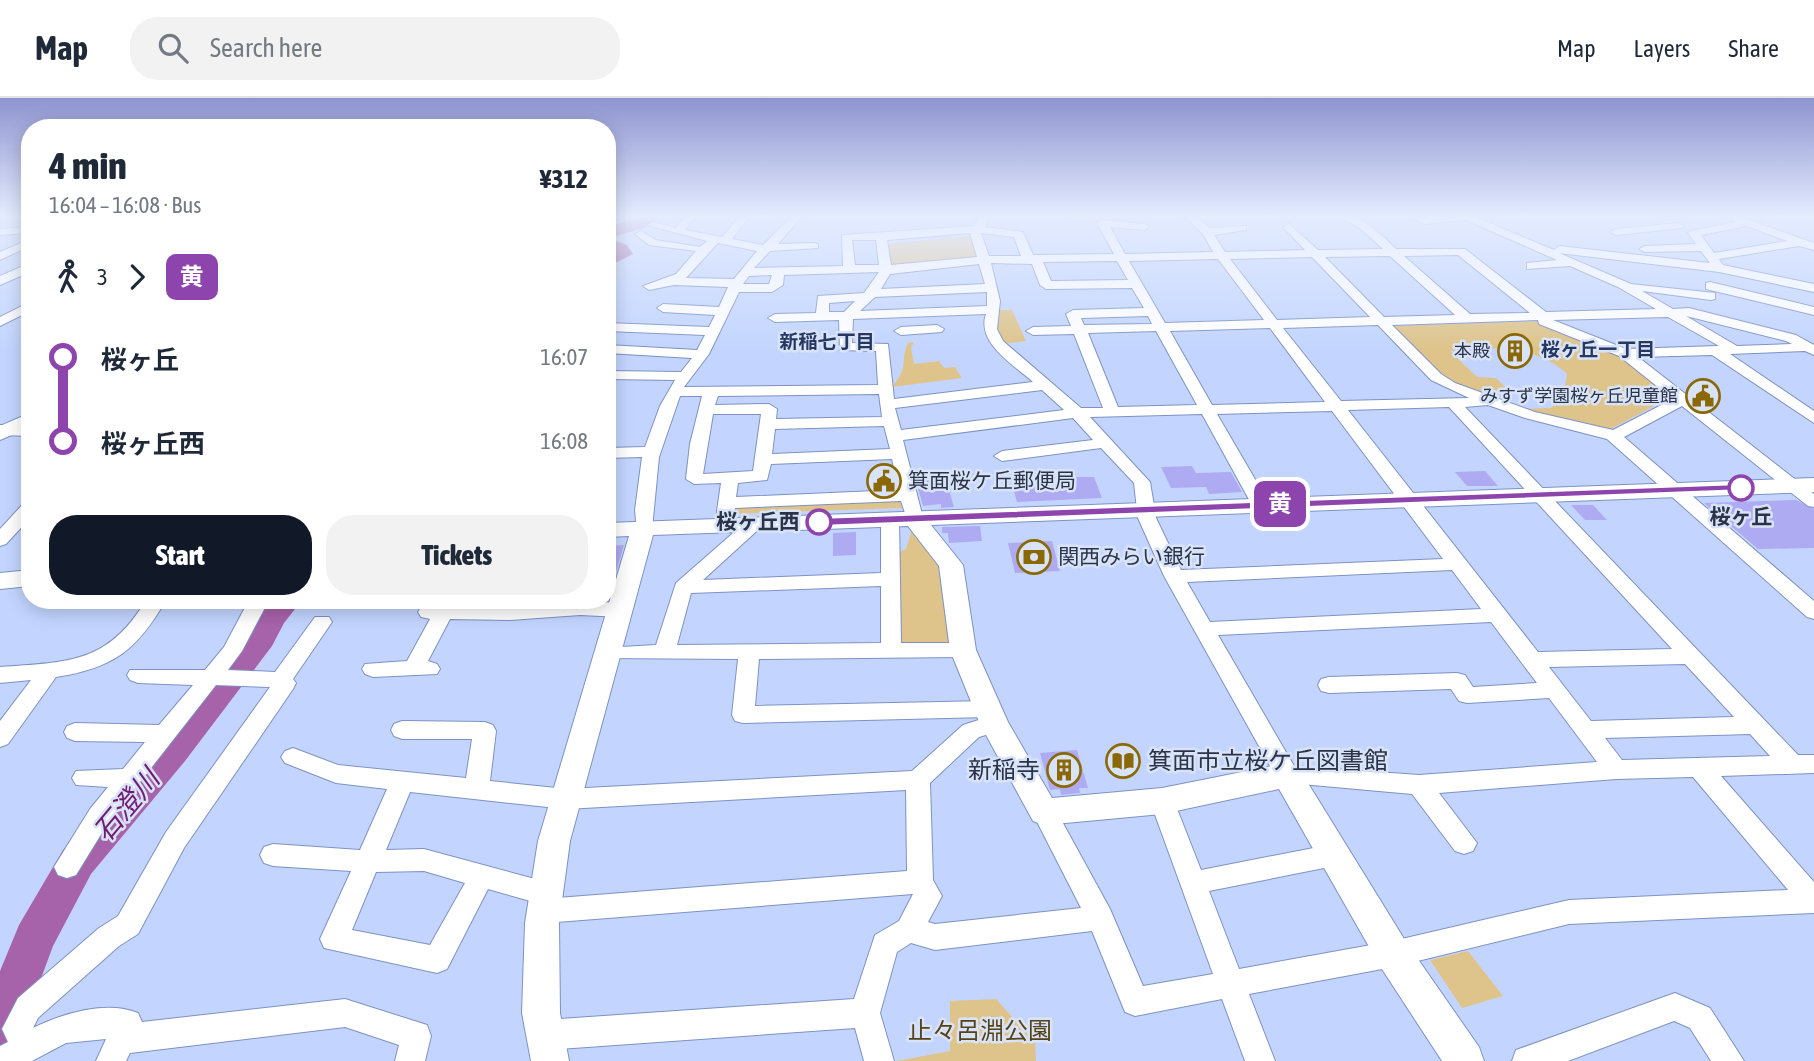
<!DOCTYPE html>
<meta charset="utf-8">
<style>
body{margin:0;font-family:"Asap Condensed","Noto Sans JP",sans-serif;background:#f2f2f3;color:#1f2937;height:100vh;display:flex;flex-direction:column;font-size:26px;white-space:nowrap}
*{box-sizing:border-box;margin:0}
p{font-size:23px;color:#747a83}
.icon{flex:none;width:38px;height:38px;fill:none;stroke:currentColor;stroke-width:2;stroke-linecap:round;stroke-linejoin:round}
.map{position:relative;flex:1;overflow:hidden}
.sheet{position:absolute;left:21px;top:21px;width:595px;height:490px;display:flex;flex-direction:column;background:#fff;border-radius:28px;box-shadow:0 4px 18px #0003}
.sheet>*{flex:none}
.badge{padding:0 14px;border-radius:10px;font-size:24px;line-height:46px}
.map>.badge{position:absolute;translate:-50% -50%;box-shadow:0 0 0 4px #fff}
.legs{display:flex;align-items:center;gap:10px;height:77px;padding:0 28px;font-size:23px}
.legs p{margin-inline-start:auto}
.summary{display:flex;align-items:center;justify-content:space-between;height:119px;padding:0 28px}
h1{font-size:38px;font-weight:800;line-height:52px}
.button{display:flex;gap:14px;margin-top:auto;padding:14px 28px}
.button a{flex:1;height:80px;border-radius:28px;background:#111827;color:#fff;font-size:28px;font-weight:800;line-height:80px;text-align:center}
.button a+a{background:#f2f2f3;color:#1f2937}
ul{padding:0 28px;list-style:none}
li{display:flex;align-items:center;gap:24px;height:84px;font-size:26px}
li i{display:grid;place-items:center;width:10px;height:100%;margin:0 9px;background:currentColor}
li i::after{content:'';width:18px;height:18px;margin:-9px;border:5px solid;border-radius:50%;background:#fff}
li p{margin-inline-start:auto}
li:first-child i{background:linear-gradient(#0000 50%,currentColor 0)}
li:last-child i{background:linear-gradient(currentColor 50%,#0000 0)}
header{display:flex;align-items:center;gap:42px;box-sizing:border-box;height:98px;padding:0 35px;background:#fff;border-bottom:2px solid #e0e1e3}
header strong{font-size:33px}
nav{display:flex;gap:38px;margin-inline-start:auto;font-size:24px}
.search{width:490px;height:63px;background:#f2f2f3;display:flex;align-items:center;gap:18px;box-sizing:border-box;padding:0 24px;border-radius:28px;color:#747a83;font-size:26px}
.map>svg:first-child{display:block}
</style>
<header>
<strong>Map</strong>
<div class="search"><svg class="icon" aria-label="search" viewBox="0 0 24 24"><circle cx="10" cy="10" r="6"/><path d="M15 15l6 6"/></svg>Search here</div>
<nav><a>Map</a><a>Layers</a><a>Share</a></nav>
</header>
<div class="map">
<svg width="1814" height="963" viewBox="0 0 1814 963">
<rect width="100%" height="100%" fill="#c3d5ff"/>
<path fill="#dec48b" d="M997,117H1185L1195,127L1175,122L1118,117L1117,125L1017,120Z
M971,138L980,160L889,170L886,146Z
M994,212H1012L1026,243L1000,246L993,234Z
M1539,223L1622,258L1671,299L1609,332L1520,311L1551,310L1564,296L1567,276C1549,259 1537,261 1522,249L1450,253L1477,279L1496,280L1509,293H1490V300L1448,284L1391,228Z
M914,244L911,250L914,266L939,263L944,270L955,269L962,280L892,289C910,267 899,267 908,245Z
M901,401L902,410L727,416L728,406Z
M912,431L944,475L952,548L896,547L894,456L906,451Z
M1468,853L1503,898L1462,910L1430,862Z
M996,901L1035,944L1036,963H896L950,953V903Z"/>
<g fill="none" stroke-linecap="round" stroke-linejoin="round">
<path fill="#a763a9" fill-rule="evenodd" d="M642,117H659L651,128L608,140L627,147L633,156L607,169V157L613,154L607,152V129L639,120Z
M269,502H302L284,525L272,548L185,663L91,776L53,848L16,948L0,955V873L19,827L63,752L159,643L247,535L259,513Z"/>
</g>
<path fill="#afabf3" d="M1192,368L1196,375L1231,374L1242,394L1209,396L1206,389L1171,390L1161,369Z
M1485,373L1498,388H1467L1455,374Z
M944,375L954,409L941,410V406L923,408L915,380L932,379L938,382L940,389L939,376Z
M1064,379H1094L1102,400L1017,404L1013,389L1067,388Z
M1796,402L1814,411V450L1758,451L1704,405Z
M1571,407H1593L1607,422H1585Z
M980,428L982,443L949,445L948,435H942V429Z
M856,434V457L833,458V435Z
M1052,443L1060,473L1015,475L1008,445Z
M624,447L610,494H607V448Z
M1077,652L1088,690H1079L1080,695L1061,697L1060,691L1050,692L1040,655Z"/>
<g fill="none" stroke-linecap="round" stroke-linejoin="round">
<g stroke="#7d92c3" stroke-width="2">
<path id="minor" d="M687,117H697L685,132L722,139L741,117H751L732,141L763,147L793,117H803L778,146L814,145L818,146V150L770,153L754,170L843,168L842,137L974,128L981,117H991L985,129L1023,134L1033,157L1114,156L1097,125L1102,122L1144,126L1150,129L1144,132L1110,129L1125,156L1213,154L1203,136L1183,117H1194L1210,130L1246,128V132L1214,137L1225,154L1305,152L1283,129L1289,126L1318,152L1383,151L1361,131L1337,117C1361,115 1379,135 1396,151H1465L1546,214L1656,211L1618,189L1570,168L1527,171V165L1557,162L1466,122L1424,126L1407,117L1426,120L1471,117L1554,152L1559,148L1710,165L1701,153L1645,154L1639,151L1645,148L1696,146L1688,135L1690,133L1735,124L1730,120L1735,117L1814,145V152L1799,148L1719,161L1723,167L1814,186V194L1719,174L1559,155L1631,186L1715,195V201L1711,202L1642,193L1673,211L1689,210L1796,237L1814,247V257L1805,253L1730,256L1814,313V325L1712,257L1638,259L1814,396V409L1808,408L1682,308L1624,339L1814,503V521L1807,519L1607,341L1525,320L1488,307L1465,309L1798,657H1814V675L1721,678L1814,784V815L1569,826L1393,869L1249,896L1275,963H1245L1222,901L1135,918L1125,914L1092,833L935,852L911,845L897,854L880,915L894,963H864L855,930L545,952L534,947L530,937L534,927L545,922L854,901L875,837L899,823L913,796L544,825L534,822L531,813L534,804L488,791L447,871L437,875L324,850L320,841L351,773L273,768L264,765L260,757L264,749L273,746L360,752L387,691L336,685L285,665L281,659L285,653L293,650L338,667L466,680L472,641H402L394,638L391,632L394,626L402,623L485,624L493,627L496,633L490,683L566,691L912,673L963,627L988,619L743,625L735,623L732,617L738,561L603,560L600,555L603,550L656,547L676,485L748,422H760L763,426L760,430L703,482L881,475V421L890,416L896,417L899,421L901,545H963L970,547L973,552L970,557L963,559L759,561L755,608L988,603L996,605L999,611L996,617L988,619L1002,620L1005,626L1002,632L979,639L930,685L933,782L942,798L928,824L935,826L1081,810L1032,714L1035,707L1044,704L1053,707L1110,811L1143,888L1213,876L1150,703L1153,696L1162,693L1171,696L1174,703L1201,772L1334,746L1343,749L1347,757L1343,765L1334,768L1209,793L1239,871L1393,843L1569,802L1788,792L1693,679L1616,681L1439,695L1477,745L1473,753L1464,756L1455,753L1412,696L1279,684L1164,478L1138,420L1134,385L1101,350L1002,363L994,358L1002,353L1093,342L1073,320L903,342L923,420L920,424H908L901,403L735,410L733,427L724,432L715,427L721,385L694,386L686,381L690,346L702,298H680L659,359L652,431L643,436L637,435L635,412L642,359L607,360V350L645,349L660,308L675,282L607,281V273L681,274L692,260L607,255V247L697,252L705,237L607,233V225L709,229L715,217L663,214L657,210L663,206L719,209L728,189L674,187L649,192L643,188L676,176L696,153L649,147L635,136L641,133L656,142L700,149L707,143L647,127L653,124L676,130ZM1747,128L1787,143L1714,155L1701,137ZM970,135L977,159L891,167L887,142ZM981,135L1014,139L1021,158H989ZM852,142H876L879,167H855ZM718,145L757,153L734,181L686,180ZM1458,157L1530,215L1470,216L1404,158ZM1390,158L1455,217L1384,219L1325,159ZM1312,159L1370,219L1277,222L1230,161ZM1218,161L1264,222L1165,225L1129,163ZM1117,163L1128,182L1051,183L1043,164ZM991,165L1032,166L1040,187L1046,191L1132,190L1144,210L1073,212L1066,216L1071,228L1033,229L1026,233L1033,237L1074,236L1103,310H1081L1003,243L997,231L1000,203ZM979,166L985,186L881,191L890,176ZM879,174L864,195L818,198L816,215L775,216L768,220L775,224L839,222L840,252L876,253L878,287L684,289L709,256L739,194H772L783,187L784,177ZM772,177L769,186H743L749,178ZM987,194V208L860,213L875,199ZM855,203L844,214H829V205ZM986,216C976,245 1014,267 1033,284L894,301L888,246L852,245L853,221ZM1148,218L1152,226L1084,227L1081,220ZM1686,218L1786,243L1792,246L1737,248ZM1668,219L1719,248L1626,251L1553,222ZM1538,222L1539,226L1619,258L1673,301L1613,332L1535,314L1455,285L1441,276L1392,227ZM1378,227L1431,282L1469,300L1341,303L1283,230ZM1270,230L1325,304L1212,307L1170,233ZM1156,233L1197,307L1118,309L1088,235ZM1042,292L1064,312L901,332L895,310ZM879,296L882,319L776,321L777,311L769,306L715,307L718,298ZM1449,309L1672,551L1538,554L1348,312ZM1332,313L1443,461L1181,472L1156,420L1150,384L1090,319L1202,316L1252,407L1261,412L1270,407L1217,316ZM713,316H761L753,373L703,376ZM884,328L890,351L772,356L775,331ZM892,361L899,392L736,399L738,385L767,382L771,366ZM1452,472L1481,511L1210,524L1187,484ZM881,488V545L677,547L691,495ZM1491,524L1537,585L1473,589L1465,577L1457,575L1329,579L1321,581L1318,587L1321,593L1329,595L1451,591L1459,603L1467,605L1549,600L1597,664L1419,677L1294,668L1218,537ZM1685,566L1734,619L1591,623L1549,569ZM1750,636L1770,658L1622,662L1605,640ZM906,692L907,773L557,800L559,796L555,788L546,784L424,751L386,752L410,694L566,711ZM424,773L465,785L430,847L352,832L376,774Z
M1678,125L1684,128L1682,130L1616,137L1610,134L1616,131Z
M30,129V135L0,137V131Z
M30,141V148L0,162V154Z
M30,165V174L0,187V178Z
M1710,184L1814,209V217L1706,191V185Z
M30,204V213L0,228V219Z
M937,227L944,231L942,234L901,237L894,233L901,229Z
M0,327L30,328V338L0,337Z
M30,404V420L6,446L0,448V431L24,405Z
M146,502H166C137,552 114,570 56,579L8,646L0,649V623L31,582L0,585V569C68,564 108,566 146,502Z
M249,502H269L242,553L228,572L275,574L315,519H329L332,524L293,581L296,585L293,591L184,750L138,836L119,848L38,920L33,930C63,915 107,902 138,915L142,924L345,901L427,927L431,938L425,963H395L399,947L345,929L130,955L126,963H96L106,941L66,945L32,963H0V948L8,944L2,931L18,900L99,830L118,818L166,734L270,589L216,587L108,725L76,777L67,780L58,777L54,769L90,711L108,689L76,687L72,680L76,673L123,671L145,644L75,643L67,640L64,634L67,628L75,625L159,627L193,587L138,585L130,582L127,577L130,572H205L224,549Z
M580,503L622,505L632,512L622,519L580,517L510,522L450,521L428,563L437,566L440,571L437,576L373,579L365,576L362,571L365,566L407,563L430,521L421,519L418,514L421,509Z
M1675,895L1710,910L1744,963H1711L1690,930L1674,923L1568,963H1512L1516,952Z"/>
</g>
<g stroke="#7d92c3" stroke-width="2">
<path id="tertiary" d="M30,315V329L0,342V328Z
M1814,380V394L931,427L963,467L976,552L1008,624L1052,700L1162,690L1287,665L1298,669L1406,844L1479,949L1484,963H1442L1380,868L1279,691L1162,716L1044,727L1033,723L980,626L950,552L939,468L908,428L653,437L570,743L559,825L560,915L569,963H531L522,915L525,825L538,743L629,438L607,439V425Z
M30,472V488L0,491V475Z"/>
</g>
<use href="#minor" fill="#fff" fill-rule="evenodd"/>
<use href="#tertiary" fill="#fff" fill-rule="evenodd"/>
</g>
<linearGradient id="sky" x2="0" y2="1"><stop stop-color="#8e94cf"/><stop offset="0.47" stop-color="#e4ecff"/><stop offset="1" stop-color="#e4ecff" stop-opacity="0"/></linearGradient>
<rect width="1814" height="251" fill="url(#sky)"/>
<path fill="#8e44ad" stroke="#fff" stroke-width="2" d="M1741,386L1747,390L1745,392L819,428L813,424L819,420Z"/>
<defs>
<g id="building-ring" transform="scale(1.75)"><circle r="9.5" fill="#d9e3f8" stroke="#896805" stroke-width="1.5"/><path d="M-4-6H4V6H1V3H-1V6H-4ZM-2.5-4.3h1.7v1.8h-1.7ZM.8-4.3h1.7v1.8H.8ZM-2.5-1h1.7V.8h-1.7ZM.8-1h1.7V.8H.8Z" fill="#896805"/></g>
<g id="civic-ring" transform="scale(1.75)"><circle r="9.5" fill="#d9e3f8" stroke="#896805" stroke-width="1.5"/><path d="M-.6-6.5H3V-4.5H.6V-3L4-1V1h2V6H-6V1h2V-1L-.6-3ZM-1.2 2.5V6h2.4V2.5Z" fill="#896805"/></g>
<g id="bank-ring" transform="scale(1.75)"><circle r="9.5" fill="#d9e3f8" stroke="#896805" stroke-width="1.5"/><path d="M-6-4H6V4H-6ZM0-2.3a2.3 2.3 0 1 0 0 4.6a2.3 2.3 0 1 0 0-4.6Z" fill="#896805"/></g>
<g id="library-ring" transform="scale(1.75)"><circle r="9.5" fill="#d9e3f8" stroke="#896805" stroke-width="1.5"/><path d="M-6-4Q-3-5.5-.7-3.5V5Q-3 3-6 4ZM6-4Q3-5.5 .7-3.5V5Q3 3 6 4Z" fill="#896805"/></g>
</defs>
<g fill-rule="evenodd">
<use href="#building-ring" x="1515" y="253"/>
<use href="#civic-ring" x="1703" y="298"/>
<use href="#civic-ring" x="884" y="383"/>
<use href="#bank-ring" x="1034" y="459"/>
<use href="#library-ring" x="1123" y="663"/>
<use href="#building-ring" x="1064" y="672"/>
</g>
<g fill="#fff" stroke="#8e44ad" stroke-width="3.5">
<circle cx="1741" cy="390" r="12"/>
<circle cx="819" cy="424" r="12"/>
</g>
<g text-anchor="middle" stroke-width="5" stroke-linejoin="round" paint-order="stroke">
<g font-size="18" fill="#2a3347" stroke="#d9e3f8" text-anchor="end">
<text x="1490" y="259">本殿</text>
<text x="1678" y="304">みすず学園桜ヶ丘児童館</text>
</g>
<g font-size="19" font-weight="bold" fill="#263761" stroke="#d9e3f8">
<text x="827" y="250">新稲七丁目</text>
<text x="1598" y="258">桜ヶ丘一丁目</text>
</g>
<g font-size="21" fill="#2a3347" stroke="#d9e3f8" text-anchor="start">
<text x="908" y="390">箕面桜ケ丘郵便局</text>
<text x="1058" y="466">関西みらい銀行</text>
</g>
<g font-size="21" font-weight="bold" fill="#2a3347" stroke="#d9e3f8">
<text x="1741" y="426">桜ヶ丘</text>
<text x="800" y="431" text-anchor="end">桜ヶ丘西</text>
</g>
<g font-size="24" fill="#2a3347" stroke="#d9e3f8" text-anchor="start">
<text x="1148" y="671">箕面市立桜ケ丘図書館</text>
<text x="1040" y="680" text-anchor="end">新稲寺</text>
</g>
<g font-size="24" fill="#544218" stroke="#d9e3f8">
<text x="980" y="941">止々呂淵公園</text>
</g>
<g font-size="28" font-style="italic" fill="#711c74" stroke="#d9e3f8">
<text transform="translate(126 707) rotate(-50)" y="10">石澄川</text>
</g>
</g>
</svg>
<b class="badge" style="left:1280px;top:406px;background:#8e44ad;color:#fff">黄</b>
<section class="sheet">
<div class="summary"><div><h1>4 min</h1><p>16:04 – 16:08 · Bus</p></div><b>¥312</b></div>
<div class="legs"><svg class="icon" aria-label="walk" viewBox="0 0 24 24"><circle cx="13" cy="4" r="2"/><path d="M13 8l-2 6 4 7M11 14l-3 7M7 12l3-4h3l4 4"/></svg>3<svg class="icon" aria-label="forward" viewBox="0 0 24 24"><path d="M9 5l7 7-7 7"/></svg><b class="badge" style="background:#8e44ad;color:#fff">黄</b></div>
<ul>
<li><i style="color:#8e44ad"></i><b>桜ヶ丘</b><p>16:07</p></li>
<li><i style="color:#8e44ad"></i><b>桜ヶ丘西</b><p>16:08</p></li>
</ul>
<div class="button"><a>Start</a><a>Tickets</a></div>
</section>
</div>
